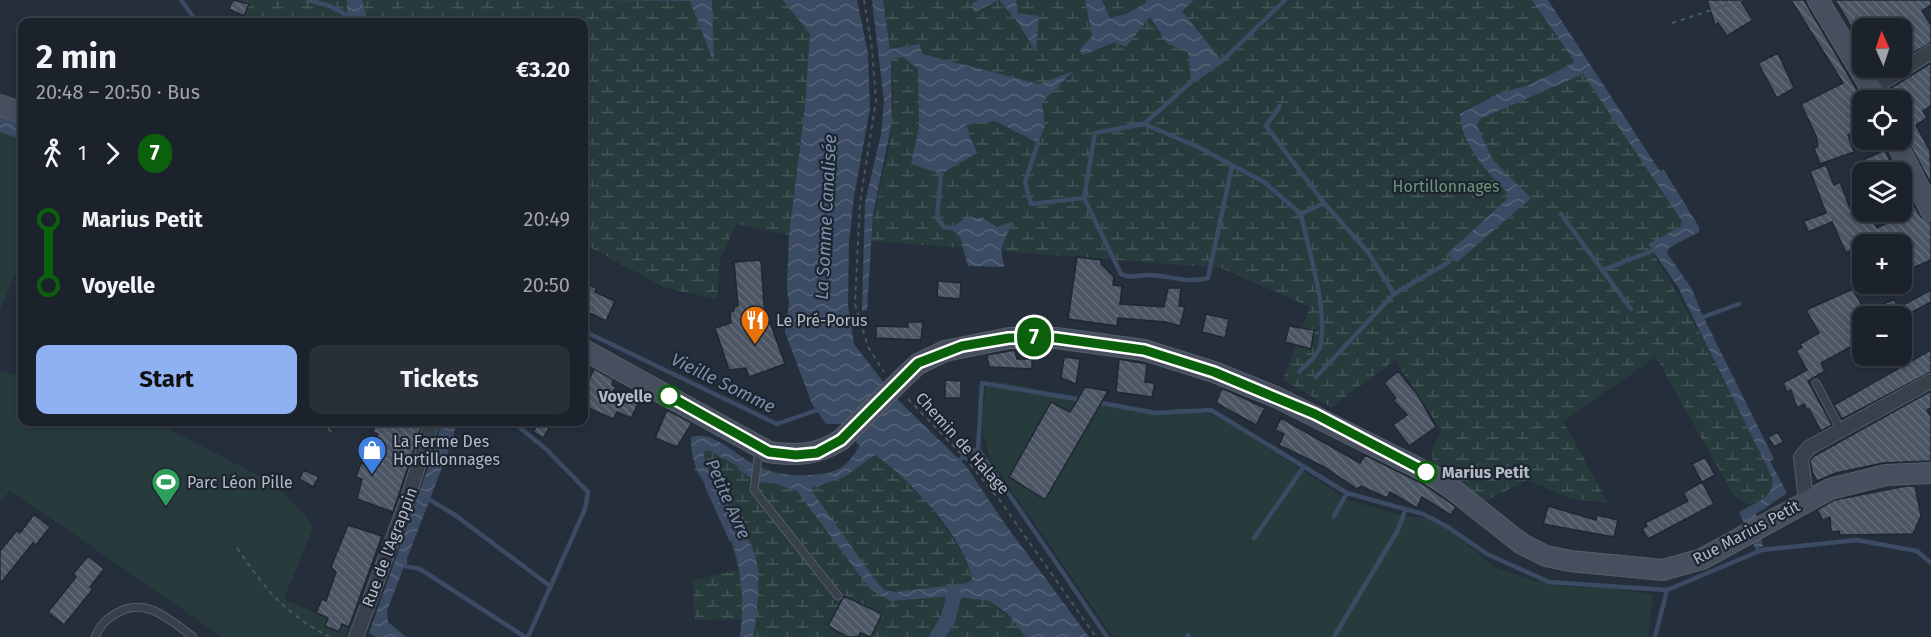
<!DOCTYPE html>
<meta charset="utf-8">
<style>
body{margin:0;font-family:"Fira Sans",sans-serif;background:#292f38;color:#f1f3f6;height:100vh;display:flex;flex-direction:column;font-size:22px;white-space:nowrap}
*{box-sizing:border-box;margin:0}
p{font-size:20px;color:#a0a4a9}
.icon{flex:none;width:33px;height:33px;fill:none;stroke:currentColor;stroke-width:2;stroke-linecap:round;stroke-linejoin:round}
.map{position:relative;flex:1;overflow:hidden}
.details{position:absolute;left:18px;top:18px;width:570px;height:408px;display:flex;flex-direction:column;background:#1c222c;border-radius:12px;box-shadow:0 3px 9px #0003,0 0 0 2px #3a3f48}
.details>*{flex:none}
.badge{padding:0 12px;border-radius:20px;font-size:21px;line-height:39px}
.needle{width:39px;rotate:357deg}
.tools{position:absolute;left:1852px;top:18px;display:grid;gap:12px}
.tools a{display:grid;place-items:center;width:60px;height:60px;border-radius:12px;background:#1c222c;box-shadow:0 3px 9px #0003,0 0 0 2px #3a3f48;font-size:30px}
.map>.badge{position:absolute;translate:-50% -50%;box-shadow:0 0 0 3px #fff}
.legs{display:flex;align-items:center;gap:9px;height:66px;padding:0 18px;font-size:20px}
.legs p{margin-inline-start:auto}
.headline{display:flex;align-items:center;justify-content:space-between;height:102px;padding:0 18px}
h1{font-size:33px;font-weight:700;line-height:45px}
.primary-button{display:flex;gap:12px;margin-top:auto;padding:12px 18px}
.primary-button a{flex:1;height:69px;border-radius:12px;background:#8eb2f1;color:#111;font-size:24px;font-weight:700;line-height:69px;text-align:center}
.primary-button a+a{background:#292f38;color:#f1f3f6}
ul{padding:0 18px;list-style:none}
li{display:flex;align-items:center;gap:21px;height:66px;font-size:22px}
li i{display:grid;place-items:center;width:9px;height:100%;margin:0 8px;background:currentColor}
li i::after{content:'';width:15px;height:15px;margin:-8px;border:4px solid;border-radius:50%;background:#1c222c}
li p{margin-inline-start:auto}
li:first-child i{background:linear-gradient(#0000 50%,currentColor 0)}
li:last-child i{background:linear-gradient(currentColor 50%,#0000 0)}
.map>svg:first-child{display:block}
</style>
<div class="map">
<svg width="1931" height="637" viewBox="0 0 1931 637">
<defs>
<pattern id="wetland-marsh" width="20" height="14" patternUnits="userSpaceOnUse" patternTransform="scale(1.5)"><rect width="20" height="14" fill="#273b3d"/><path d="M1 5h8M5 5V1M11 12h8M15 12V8" fill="none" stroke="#445558"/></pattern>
<pattern id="water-waves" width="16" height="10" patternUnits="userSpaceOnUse" patternTransform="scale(1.5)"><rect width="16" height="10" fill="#3b4b63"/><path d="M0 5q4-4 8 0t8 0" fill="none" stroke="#556378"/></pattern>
<pattern id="building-back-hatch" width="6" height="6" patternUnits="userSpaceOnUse" patternTransform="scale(1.5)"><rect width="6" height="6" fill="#4b5563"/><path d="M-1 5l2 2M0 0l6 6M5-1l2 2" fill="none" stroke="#636c78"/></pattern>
</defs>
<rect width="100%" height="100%" fill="#252e3b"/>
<path fill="url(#wetland-marsh)" d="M239,0H804L810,34V62L789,235L736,224L720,260L717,299L666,288L584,244V22H240Z
M883,0H1542L1683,217L1681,227L1648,244L1706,344L1772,477C1775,494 1764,498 1750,505L1734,496L1656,357L1563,421L1608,503L1571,499L1527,480L1480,504L1433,467L1432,448L1442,432L1395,360L1331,407L1283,380L1310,307L1221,268L871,241C874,201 888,164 892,124C897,83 889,40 883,0Z
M699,435C712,436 722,445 732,451C762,470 786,478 821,474C836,472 849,467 855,453C861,453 868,453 874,454C903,463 956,539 969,566C971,571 971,576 972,580C984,604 1014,612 1026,637H740L742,619L695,620L692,580L739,570L721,511L695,470L691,437Z"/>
<path fill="#273b3d" d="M0,132L22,140V257L0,310Z
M0,370L22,377V422H156L269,481L302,511L313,528L284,599L349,627L345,637H222L10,490L0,503Z
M995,381L1159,412L1178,408L1197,410L1227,421L1346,499L1399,515L1424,518L1447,526L1494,567L1531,580L1570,587L1607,588L1653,594L1648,637H1113L991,461L981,426L986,385Z"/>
<path fill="url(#water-waves)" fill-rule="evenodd" d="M347,0H362L368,22H347Z
M591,0H712L714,63L690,1Z
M783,0H857L868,53L870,108L854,197L849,242L848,305L854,344L895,397L966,466L1005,524L1089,637H1026L1007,613L989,601L954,596L890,601L869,588L797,491L762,479L708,450L704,452C701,467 747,529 755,554C762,579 757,607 754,633L753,637H740C746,592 739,553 721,512C707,480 691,475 691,437C716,430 739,459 761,468C777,475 794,476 812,475C839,473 846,468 860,445L856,443L857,435L846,424H826L812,404L785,332L789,304L787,288L789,235L805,106L810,34ZM875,455C908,477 966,539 972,579L968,583L897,592L885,591L876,581L812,491V488L844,477Z
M872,0H883L890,49L920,44L922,54L1039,84L1074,71L1042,102L1045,126L1038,143L995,121L965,125L977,153L941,174L911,164L919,127L918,69L903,57L891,59L892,122L873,214L867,310L862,311L865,202L881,134L884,102Z
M978,0H1016L1018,13L1039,16L1036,52L1017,21L999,0L975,12L971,5Z
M1085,0H1102L1110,18L1126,14L1146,3V0H1194L1182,11L1222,61L1191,82L1188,52L1168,44L1150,17L1126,47L1115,42L1083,55L1079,50L1092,36Z
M1532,0H1548L1648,153L1660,171L1664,170L1699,227V232L1669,248L1667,253L1692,289L1701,312L1774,459L1770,461L1787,493L1756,514L1763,546L1756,550L1739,512C1754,503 1776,498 1772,477L1678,287L1648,244L1680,227L1682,221L1583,74L1480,119L1477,126L1493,160L1531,198L1456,263L1447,254L1507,199V192C1487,172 1461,144 1460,114L1498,94L1529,85L1575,62Z
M0,116L22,125V140L0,132Z
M965,218H983L997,227L1012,222L1001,249L1004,267L968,266L960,237L951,228Z
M441,422H456L453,439L387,611L388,622L406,637H376L369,633L435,448Z"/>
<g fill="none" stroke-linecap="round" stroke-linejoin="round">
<path stroke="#3b4b63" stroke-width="4.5" d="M181,0L197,22
M308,0L330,6L359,22
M1280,106L1266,126L1324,203
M1144,124L1191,82L1222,61L1285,0
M1038,143L1025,182L1031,204L1084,198L1121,274C1132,279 1138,275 1149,275C1170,275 1186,284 1208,278L1232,166
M941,174L937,218L944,227L957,229
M1084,198L1095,133L1144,124L1196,146L1264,182L1301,214L1324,203L1368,252L1394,294
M1561,214L1631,309
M1603,270L1654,250
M1703,317L1739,304
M584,331L777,424L820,409
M1299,372C1306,365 1318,355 1320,347C1329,311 1308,250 1301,214
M1316,377L1394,294L1449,262
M1096,402L1156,413L1211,410L1347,493L1423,514L1448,527L1487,554L1549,582L1667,590L1762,550L1857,540L1917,551L1931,563
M513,422L547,450L588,492L585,509L528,637
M978,449L1107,637
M956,465L966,453L978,449L982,383L1082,400
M740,468L756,479L770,481
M707,486L731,539
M425,497L455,515L550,586
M1334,516L1347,493
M1254,538L1303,468
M405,561V566L420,569L525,637
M1187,637L1188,635
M1334,637L1398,530L1405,511
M1655,637L1667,590"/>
<path stroke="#3b4b63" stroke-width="15" d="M937,637L948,619L954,596"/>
</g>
<path fill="url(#building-back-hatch)" stroke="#1f2732" stroke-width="1.5" d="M233,0L249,4L244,16L229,9Z
M1707,0H1740L1753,20L1727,36L1718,23L1715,25Z
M1791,0H1804L1863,100V129L1848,135L1854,152L1820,164L1814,148L1818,146L1816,136L1801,104L1843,83Z
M1835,0H1931V5L1922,11L1931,25V43L1904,58L1902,28H1863V46Z
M1778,53L1794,88L1777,98L1758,63Z
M1931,63V106L1923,111L1927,118L1916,125L1930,151L1931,184L1902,130V100H1890L1886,91Z
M1885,150L1895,172H1869L1863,160Z
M1826,165L1834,185L1840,182L1851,211L1863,206V212H1869L1877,228L1902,215V186L1921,217L1931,223V260L1902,273V244H1863L1846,253L1832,222L1808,232L1804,221L1826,213L1810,171Z
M1077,257L1101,260V264L1114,277L1113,285L1122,286L1120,304L1164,307L1168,288H1181L1179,306L1185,307L1180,326L1166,322L1118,318L1117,326L1068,319Z
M761,260L764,305L785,364L749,377L746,368L729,370L715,328L731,323L730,312L734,311V307L738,306L734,262Z
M938,281L961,283L960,299L937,297Z
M584,283L596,288L595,292L615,301L606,321L586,311L584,316Z
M1853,289L1866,313L1894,299L1898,308L1931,290V302L1905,316H1863V340L1821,363L1825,371L1808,381L1832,425L1821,431L1809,409L1807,410L1804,404L1797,408L1791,390L1787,392L1783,383L1807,370L1796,351L1802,347L1800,344L1819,333L1806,310Z
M1206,314L1229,319L1225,338L1202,332Z
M908,322H923L921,340L876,338V326L908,327Z
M1289,326L1314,330L1311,349L1285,342Z
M1015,350L1017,359H1032V369L989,367L987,355Z
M1931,350V372L1842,419L1834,405Z
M1064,357L1080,359L1076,384L1061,378Z
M1119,359L1147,364L1145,382L1155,383L1152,397L1116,392Z
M594,369L613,379L612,385L616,387L613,392L638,404L631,418L617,412L613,419L584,406V391Z
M1398,371L1417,394L1436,427L1409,446L1393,425L1407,415L1393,400L1396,398L1384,383Z
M945,380L961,381V398H945Z
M1085,387L1108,391L1045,500L1009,477L1051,402L1070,412Z
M1222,388L1265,408L1256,425L1216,403Z
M1931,391V408L1927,410L1931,417V461L1883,463L1836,473L1817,481L1812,471L1810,460L1814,456Z
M667,410L692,423L677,447L655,438Z
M1281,418L1360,463L1365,455L1423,484L1456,507L1451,515L1422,497L1417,508L1390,492L1387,498L1361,486L1357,489L1324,467L1279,445L1284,434L1275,430Z
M377,422H423L393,512L357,499L362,479L356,477L361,463L366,465L378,434L373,432Z
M539,422H553L543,438L533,432Z
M1778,432L1783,442L1774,447L1768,437Z
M1705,457L1715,475L1702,482L1714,504L1648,539L1642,529L1647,526L1645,523L1688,501L1683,493L1702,482L1692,464Z
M304,470L319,477L313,487L299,479Z
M1906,486H1915L1921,516L1913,534L1840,535L1839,531L1831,532L1830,517L1823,520L1817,510L1834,500Z
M1548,506L1596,520L1597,515L1618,520L1614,537L1543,524Z
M34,514L50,527L36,545L33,543L0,584V551L17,530L20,533Z
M348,525L382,536L349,627L342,624L339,632L325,626L328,618L316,613L322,599L326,601L336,572L331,567Z
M88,556L104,569L90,587L93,589L64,625L48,612L76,577L73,574Z
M844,596L882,614L871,637L860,633L858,637H847L828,626Z"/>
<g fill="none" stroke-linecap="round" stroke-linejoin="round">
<g stroke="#565e69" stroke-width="9">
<path id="lane" d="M1816,383L1841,430
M759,449L754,490L838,596
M95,637C101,624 105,620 117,613C146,596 170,620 193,637"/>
</g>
<g stroke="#565e69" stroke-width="16">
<path id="street" d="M1872,89L1931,52
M1806,500L1801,457L1810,447L1931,381
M356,637L408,498L432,422"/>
</g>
<g stroke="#565e69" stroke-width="22">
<path id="secondary" d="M1818,0L1878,100
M0,105L22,113
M1895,140L1931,211
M584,350L769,452C797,456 817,455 841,440
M903,378L918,364L945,351L1009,338H1056L1144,350L1214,372L1276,397L1430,474L1451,488L1522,544L1546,556L1570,561L1663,570L1702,559L1830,489L1886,475L1931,473"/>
</g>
<path stroke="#46585b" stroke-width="2" stroke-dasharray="4.5 4.5" stroke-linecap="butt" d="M864,0L872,49L876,100L860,203L855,304L868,347L884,372
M1672,23L1742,0
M908,399L965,458L1001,502L1096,637
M322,422L331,432
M237,548C268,592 281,610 329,637"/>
<use href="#lane" stroke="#38404b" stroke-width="7"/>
<use href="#street" stroke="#38404b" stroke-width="14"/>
<use href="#secondary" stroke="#474f5e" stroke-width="20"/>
<g stroke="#565e69" stroke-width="22" stroke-linecap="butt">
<path id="secondary-bridge" d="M841,440L903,378"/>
</g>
<use href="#secondary-bridge" stroke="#474f5e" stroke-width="20"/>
</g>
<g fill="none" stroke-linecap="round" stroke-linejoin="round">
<g stroke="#fff" stroke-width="14">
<path id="line-1" d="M669,396L769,452L796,455L817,453L841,440L918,363L962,346L1009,338H1056L1144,350L1214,372L1315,414L1426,472"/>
</g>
<use href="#line-1" stroke="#0b610b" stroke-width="9"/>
</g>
<defs>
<g id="restaurant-pin" transform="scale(1.5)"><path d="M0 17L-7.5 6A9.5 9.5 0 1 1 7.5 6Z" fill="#e8710a" stroke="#1d2530"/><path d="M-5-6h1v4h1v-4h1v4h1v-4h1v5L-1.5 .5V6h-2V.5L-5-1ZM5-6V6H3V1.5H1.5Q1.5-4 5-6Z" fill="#fff"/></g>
<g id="shop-pin" transform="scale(1.5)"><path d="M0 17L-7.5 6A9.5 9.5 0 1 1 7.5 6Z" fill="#3f7fe0" stroke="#1d2530"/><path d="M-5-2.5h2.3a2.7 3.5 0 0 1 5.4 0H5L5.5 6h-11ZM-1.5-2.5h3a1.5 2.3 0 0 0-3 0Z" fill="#fff"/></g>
<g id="stadium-pin" transform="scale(1.5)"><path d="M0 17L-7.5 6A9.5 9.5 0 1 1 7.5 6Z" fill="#2e9e5b" stroke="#1d2530"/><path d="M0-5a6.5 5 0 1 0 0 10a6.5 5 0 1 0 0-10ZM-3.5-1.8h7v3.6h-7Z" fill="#fff"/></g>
</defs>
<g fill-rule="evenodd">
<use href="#restaurant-pin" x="755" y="320"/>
<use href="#shop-pin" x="372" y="450"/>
<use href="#stadium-pin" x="166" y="482"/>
</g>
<g fill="#fff" stroke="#0b610b" stroke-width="3">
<circle cx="669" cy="396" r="10"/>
<circle cx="1426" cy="472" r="10"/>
</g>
<g text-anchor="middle" stroke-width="4.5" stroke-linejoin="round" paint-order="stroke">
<g font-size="16" fill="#6c9677" stroke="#1d2530">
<text x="1446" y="192">Hortillonnages</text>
</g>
<g font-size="16" fill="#b4bbc7" stroke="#1d2530" text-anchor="start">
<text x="776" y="326">Le Pré-Porus</text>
<text x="393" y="447">La Ferme Des<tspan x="393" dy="18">Hortillonnages</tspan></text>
<text x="187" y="488">Parc Léon Pille</text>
</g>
<g font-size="16" font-weight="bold" fill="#b4bbc7" stroke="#1d2530" text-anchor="end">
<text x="652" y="402">Voyelle</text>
<text x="1442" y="478" text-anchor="start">Marius Petit</text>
</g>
<g font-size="16" fill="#b4bbc7" stroke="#1d2530">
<text transform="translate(963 443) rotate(48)" y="6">Chemin de Halage</text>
<text transform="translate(1746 532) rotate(-28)" y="6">Rue Marius Petit</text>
<text transform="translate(389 547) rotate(-69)" y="6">Rue de l'Agrappin</text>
</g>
<g font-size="18" font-style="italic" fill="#7d90ac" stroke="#1d2530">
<text transform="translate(826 217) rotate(-87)" y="6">La Somme Canalisée</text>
<text transform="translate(723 383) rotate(26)" y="6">Vieille Somme</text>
<text transform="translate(728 499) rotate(66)" y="6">Petite Avre</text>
</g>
</g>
</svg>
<div class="tools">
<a><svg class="needle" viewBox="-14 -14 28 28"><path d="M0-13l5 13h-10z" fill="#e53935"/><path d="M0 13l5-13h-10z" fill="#a0a4a9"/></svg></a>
<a><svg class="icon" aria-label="locate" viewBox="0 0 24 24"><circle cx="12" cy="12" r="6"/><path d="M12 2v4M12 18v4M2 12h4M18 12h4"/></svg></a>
<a><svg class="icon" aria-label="layers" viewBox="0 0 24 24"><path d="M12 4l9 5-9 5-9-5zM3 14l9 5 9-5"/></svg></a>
<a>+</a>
<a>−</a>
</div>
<b class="badge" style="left:1034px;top:337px;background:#0b610b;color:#fff">7</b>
<section class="details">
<div class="headline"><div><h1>2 min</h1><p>20:48 – 20:50 · Bus</p></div><b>€3.20</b></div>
<div class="legs"><svg class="icon" aria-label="walk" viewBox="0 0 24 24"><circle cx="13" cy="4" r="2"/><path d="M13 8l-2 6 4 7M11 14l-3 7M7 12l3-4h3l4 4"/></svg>1<svg class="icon" aria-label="forward" viewBox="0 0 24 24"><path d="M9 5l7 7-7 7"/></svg><b class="badge" style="background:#0b610b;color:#fff">7</b></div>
<ul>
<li><i style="color:#0b610b"></i><b>Marius Petit</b><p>20:49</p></li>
<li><i style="color:#0b610b"></i><b>Voyelle</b><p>20:50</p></li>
</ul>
<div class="primary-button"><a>Start</a><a>Tickets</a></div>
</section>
</div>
